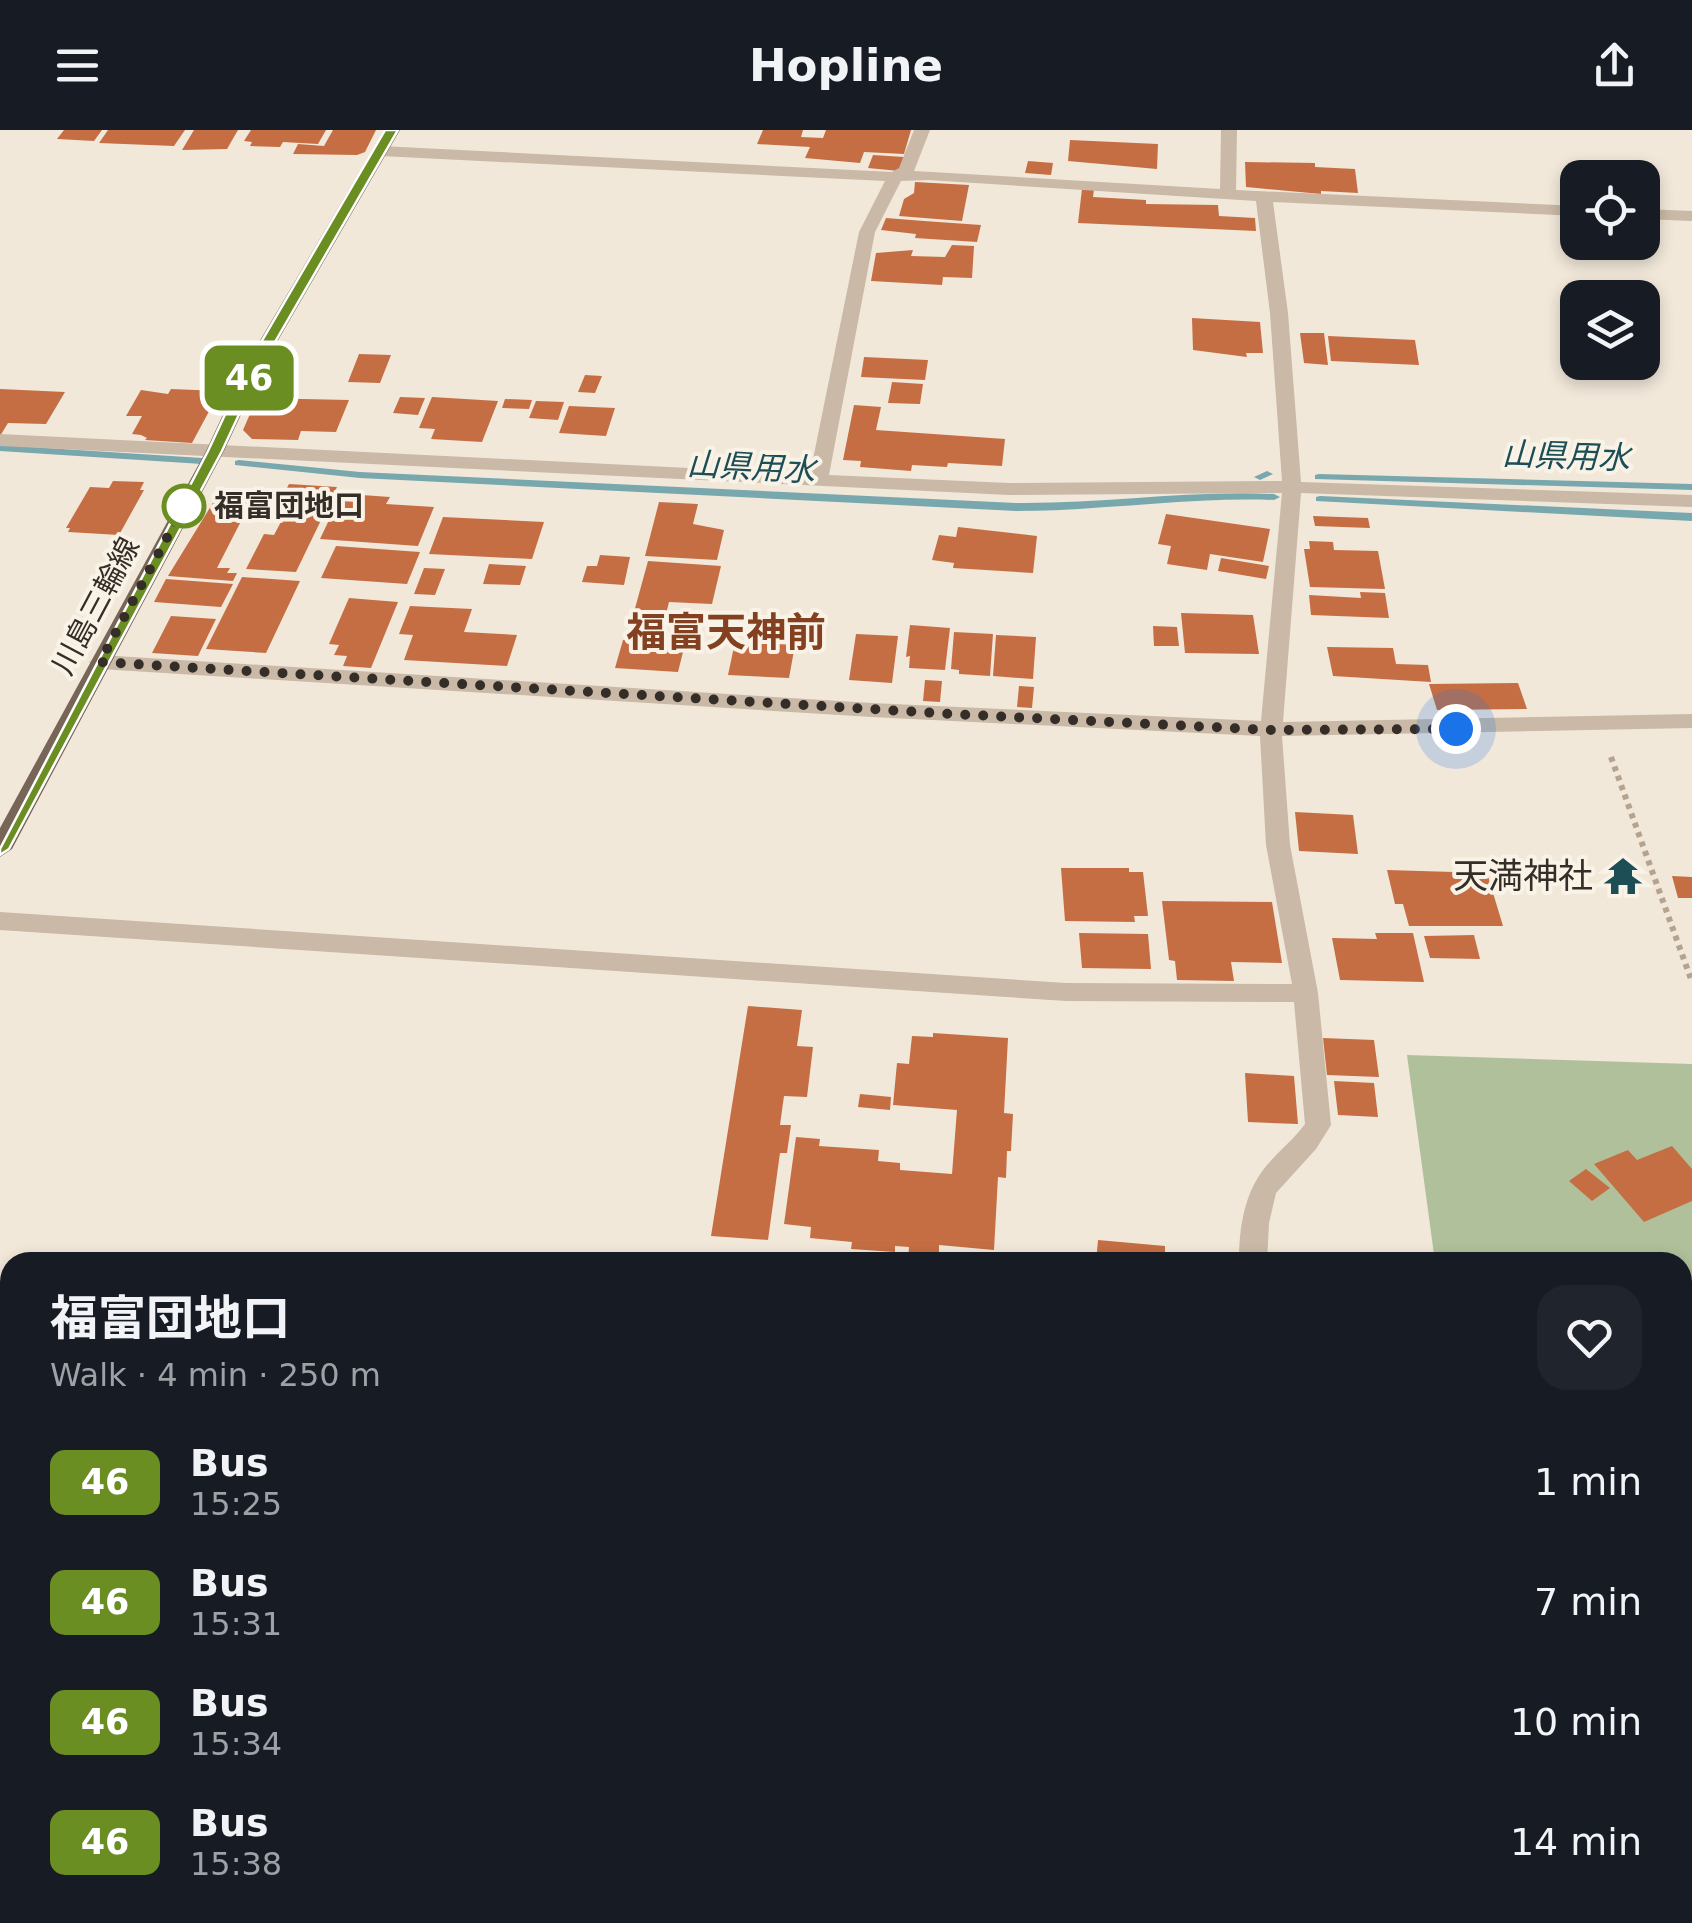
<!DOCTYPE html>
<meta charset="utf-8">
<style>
body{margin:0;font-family:"DejaVu Sans","Noto Sans JP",sans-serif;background:#20242c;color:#f1f3f6;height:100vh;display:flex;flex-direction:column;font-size:38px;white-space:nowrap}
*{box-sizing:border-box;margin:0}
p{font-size:32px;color:#9ea1a6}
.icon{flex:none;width:55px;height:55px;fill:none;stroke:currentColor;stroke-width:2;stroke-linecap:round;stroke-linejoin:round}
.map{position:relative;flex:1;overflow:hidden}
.details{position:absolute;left:0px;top:1122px;width:1692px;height:672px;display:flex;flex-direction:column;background:#171b24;border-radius:30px 30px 0 0;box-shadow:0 5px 15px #0003}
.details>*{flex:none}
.badge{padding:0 20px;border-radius:15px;font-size:35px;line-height:65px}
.fabs{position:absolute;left:1560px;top:30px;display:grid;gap:20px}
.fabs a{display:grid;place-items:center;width:100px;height:100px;border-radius:20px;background:#171b24;box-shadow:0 5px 15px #0003;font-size:50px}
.you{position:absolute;width:50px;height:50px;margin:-25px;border:8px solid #fff;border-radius:50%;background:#1a73e8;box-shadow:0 0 0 15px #1a73e833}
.map>.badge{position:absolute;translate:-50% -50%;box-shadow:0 0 0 5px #fff}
.round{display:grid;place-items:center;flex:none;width:105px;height:105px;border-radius:30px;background:#20242c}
.summary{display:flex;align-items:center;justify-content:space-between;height:170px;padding:0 50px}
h1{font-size:48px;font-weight:700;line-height:75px}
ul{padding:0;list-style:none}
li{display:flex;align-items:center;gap:30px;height:120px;padding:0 50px}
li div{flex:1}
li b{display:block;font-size:38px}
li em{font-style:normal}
li .badge{min-width:110px;font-weight:700;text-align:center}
header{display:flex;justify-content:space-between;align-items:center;height:130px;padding:0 50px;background:#171b24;font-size:45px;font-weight:700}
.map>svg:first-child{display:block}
</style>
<header><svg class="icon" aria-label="menu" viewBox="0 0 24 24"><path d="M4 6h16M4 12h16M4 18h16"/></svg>Hopline<svg class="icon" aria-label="share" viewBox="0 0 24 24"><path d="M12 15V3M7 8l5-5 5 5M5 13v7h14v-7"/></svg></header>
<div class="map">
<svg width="1692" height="1793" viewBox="0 0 1692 1793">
<rect width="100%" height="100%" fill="#f1e8da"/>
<path fill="#b0c09a" d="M1407,925L1692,934V1793H1403V1785H1682V1132H1435Z"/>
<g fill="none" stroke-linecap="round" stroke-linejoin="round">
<path fill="#79a7ae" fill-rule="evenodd" d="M0,315L202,328L208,331L202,334L0,321Z
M239,330L360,342L1016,373C1102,374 1188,360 1274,364L1280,367L1274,370C1188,367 1102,381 1016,381L360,348L235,335V331Z
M1267,341L1273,344L1260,350L1254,347Z
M1319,344L1692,354V360L1315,349V345Z
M1320,366L1692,383V391L1316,371V367Z"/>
</g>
<path fill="#c56e44" d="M64,0H102L94,11L57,9Z
M108,0H185L174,16L99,13Z
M194,0H238L227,19L182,20Z
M251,0H326L318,14L283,12L280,17L250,16L252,12L244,11Z
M333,0H376L365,22L357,25L293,24L298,14L324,16Z
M763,0H803L801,7L823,8L826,0H911L904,24L864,22L860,33L805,28L810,17L757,14Z
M1070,10L1158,14L1157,39L1068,31Z
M873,25L904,27L899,41L868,38Z
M1028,31L1053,33L1051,45L1025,43Z
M1245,32L1315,33V37L1355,39L1358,63L1321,61V64L1246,57Z
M915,52L969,55L962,91L899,86L904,69L914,63Z
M1082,59H1094L1093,67L1146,70V74L1218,75L1219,86L1255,88L1256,101L1078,93Z
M886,88L924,91L981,95L977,112L915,108L916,104L881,100Z
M952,115L974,116L972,148L943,147L942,155L871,151L876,123L913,120L911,126L945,127Z
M1192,188L1260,192L1263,223H1246L1247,227L1193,220Z
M1300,203H1324L1328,235L1304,233Z
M1328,206L1415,210L1419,235L1331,231Z
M359,224L391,225L380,253L348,252Z
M864,227L928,230L925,250L861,247Z
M585,245L602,246L595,263L578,262Z
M892,252L923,254L920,274L888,273Z
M0,259L65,262L46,294L8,293L0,306Z
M171,259L220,261L192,313L145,310L147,308L141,305L132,304L142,286H126L141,260L168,264Z
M400,267L425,268L418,285L393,283Z
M432,267L498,271L482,312L431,309L435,299L419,298Z
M257,268L349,270L336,302L301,301L298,310L252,309L243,300Z
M505,269L532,270L529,279L502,278Z
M536,271L564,272L558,290L529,288Z
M854,275L881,277L876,300L1005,309L1002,336L948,333L947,337L912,335L911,341L860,337L861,331L843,330Z
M569,276L615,278L606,306L559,303Z
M113,351L144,352L140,360H144L119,405L68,402L70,398H66L90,357L109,358Z
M289,354L337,357L296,442L246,439L264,404L274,405L283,388L272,387Z
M222,358L257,360L217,438H230L227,443H237L233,451L168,446Z
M362,365L390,367L386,374L434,377L418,416L320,409L338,371L358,372Z
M659,372L698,374L693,394L724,400L717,430L645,426Z
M1166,384L1270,399L1263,432L1210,424L1207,440L1167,434L1171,416L1158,414Z
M1313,386L1368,388L1370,398L1315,396Z
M443,387L544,392L532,429L429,424Z
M958,397L1037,406L1033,443L953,438L954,433L932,430L939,405L956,407Z
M1309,411L1333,412L1334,420L1378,421L1385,459L1310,457L1304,419H1310Z
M336,416L420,422L407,454L321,448Z
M600,425L630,427L624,455L582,452L587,436H597Z
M1221,428L1269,436L1266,449L1218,441Z
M648,431L721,436L712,474L669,472L666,484L634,482Z
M489,434L526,436L520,455L483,454Z
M424,438L445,439L435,465L414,464Z
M242,447L300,451L266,523L206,519Z
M166,449L233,454L221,477L154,472Z
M1360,462L1385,463L1389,488L1311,485L1309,465L1361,468Z
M349,468L398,472L371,538L343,536L347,526L334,525L339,515L329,514Z
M410,476L472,479L464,502L517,505L507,536L404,530L413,505L399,504Z
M1181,483L1253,485L1259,524L1185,523Z
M171,486L216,489L198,526L152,523Z
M910,495L950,498L945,540L909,538L910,526L906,527Z
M1153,496L1177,497L1179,516H1154Z
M954,502L993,504L990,546L959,544V540L951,539Z
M856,504L898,506L892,553L849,550Z
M996,505L1036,507L1033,549L993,546Z
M623,510L685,514L678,542L615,538Z
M735,512L795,515L789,548L728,545Z
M1327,517L1393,518L1396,534L1428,535L1431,552L1333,546Z
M925,550L942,551L940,572L923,571Z
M1518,553L1527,579L1437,580L1429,554Z
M1019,556L1034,557L1032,578L1017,577Z
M1295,682L1353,685L1358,724L1299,721Z
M1061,738H1129V742H1143L1148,786H1134L1135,792L1065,791Z
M1387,740L1487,743L1503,796H1409L1403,774H1395Z
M1672,746L1692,747V768H1678Z
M1162,771L1272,772L1282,833L1231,832L1234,851L1177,850L1175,831L1169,830Z
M1079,803L1148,804L1151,839L1082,838Z
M1375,803H1413L1424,852L1340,850L1332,808L1377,809Z
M1474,805L1480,829L1430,828L1424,806Z
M748,876L802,880L797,916L813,917L807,967L784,966L780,995H791L787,1023H780L768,1110L711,1106Z
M933,903L1008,908L1004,983L1013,984L1011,1021H1007L1006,1048L998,1047L994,1120L939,1115V1131L908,1129L909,1117L895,1116V1122L851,1119L852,1112L810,1108L811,1097L784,1094L796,1007L820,1009L819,1016L879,1020L878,1031L900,1033V1040L952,1044L957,980L893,975L897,933L909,934L912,906L933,907Z
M1323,908L1374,910L1379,947L1327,945Z
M1245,943L1294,946L1298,994L1248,992Z
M1334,951L1374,953L1378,987L1338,985Z
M860,964L891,967L890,980L858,977Z
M1672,1016L1692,1039V1071L1644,1092L1594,1034L1628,1020L1637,1030Z
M1586,1039L1610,1058L1592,1071L1569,1051Z
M1098,1110L1165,1116V1132H1096Z"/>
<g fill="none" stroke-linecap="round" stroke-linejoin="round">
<path stroke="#b5a390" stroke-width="6" stroke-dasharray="5 5" stroke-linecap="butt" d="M1611,627L1692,852"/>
<path stroke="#b5a390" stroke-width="8" stroke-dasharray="6 6" stroke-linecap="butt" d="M1117,1793L1118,1785"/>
<path fill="#c9b9a6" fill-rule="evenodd" d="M914,0H930L914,41L1220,59L1221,0H1237L1236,60L1578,76V86L1273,72L1288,183L1301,352L1692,365V377L1301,363L1283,592L1692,584V598L1282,606L1290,715L1318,863L1331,995L1316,1019L1276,1063L1269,1093L1267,1132H1239C1239,1098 1244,1062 1267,1035C1279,1021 1294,1009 1305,994L1294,872L1066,871L0,800V782L1066,853L1292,854L1266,715L1260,606L872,587L100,539L89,532L100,525L872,573L1261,591L1282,363L1009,365L0,316V304L810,344L859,102L885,51L381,26L373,21L381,16L892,42L899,38ZM928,50L1256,71L1270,183L1282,351L1009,353L829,345L875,102L901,51Z
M1642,79L1692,81V91L1642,89Z
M0,1584L10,1585V1617L0,1616Z"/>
<path fill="#776558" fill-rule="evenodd" d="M384,0H400L266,231L224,321L12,719L0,727V698L206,321L248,231Z"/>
</g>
<path fill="#6b8e23" stroke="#fff" stroke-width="2.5" d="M385,0H398L264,231L222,321L9,719L0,725V719L208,321L250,231Z"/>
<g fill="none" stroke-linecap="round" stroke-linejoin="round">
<path stroke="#352d27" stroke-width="10" stroke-dasharray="0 18" d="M184,376L100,532L952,584L1270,600L1456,599"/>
</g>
<defs>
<g id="temple-bare" transform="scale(3)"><path d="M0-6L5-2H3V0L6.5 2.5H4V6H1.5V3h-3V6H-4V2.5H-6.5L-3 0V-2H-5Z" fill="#1d4e56" stroke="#f9f2e6" stroke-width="2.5" paint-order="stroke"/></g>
</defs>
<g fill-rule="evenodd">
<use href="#temple-bare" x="1623" y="746"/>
</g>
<circle fill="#fff" stroke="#6b8e23" stroke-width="5" cx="184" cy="376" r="20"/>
<g text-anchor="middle" stroke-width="8" stroke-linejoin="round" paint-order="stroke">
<g font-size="30" font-weight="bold" fill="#352d27" stroke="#f9f2e6" text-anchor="start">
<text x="214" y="386">福富団地口</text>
</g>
<g font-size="30" fill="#352d27" stroke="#f9f2e6">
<text transform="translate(96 476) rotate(-62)" y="10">川島三輪線</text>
</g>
<g font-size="32" font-style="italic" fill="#1d4e56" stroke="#f9f2e6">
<text transform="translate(1566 326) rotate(2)" y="11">山県用水</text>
<text transform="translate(751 337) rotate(3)" y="11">山県用水</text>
</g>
<g font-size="35" fill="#352d27" stroke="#f9f2e6" text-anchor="end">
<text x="1593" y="758">天満神社</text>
</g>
<g font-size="40" font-weight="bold" fill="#834121" stroke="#f9f2e6">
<text x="726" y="516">福富天神前</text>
</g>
</g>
</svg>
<div class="fabs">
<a><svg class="icon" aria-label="locate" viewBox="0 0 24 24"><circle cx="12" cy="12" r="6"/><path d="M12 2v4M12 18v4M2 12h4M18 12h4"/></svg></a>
<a><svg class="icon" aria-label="layers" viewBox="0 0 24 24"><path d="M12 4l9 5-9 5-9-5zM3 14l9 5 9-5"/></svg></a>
</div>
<div class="you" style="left:1456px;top:599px"></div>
<b class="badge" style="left:249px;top:248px;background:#6b8e23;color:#fff">46</b>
<section class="details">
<div class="summary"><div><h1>福富団地口</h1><p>Walk · 4 min · 250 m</p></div><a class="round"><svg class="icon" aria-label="heart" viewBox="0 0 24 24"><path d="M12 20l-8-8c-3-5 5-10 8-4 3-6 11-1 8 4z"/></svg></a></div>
<ul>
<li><span class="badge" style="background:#6b8e23;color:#fff">46</span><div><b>Bus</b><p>15:25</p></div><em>1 min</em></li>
<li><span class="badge" style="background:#6b8e23;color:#fff">46</span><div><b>Bus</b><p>15:31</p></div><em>7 min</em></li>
<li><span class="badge" style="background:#6b8e23;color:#fff">46</span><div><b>Bus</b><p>15:34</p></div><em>10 min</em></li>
<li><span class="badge" style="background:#6b8e23;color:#fff">46</span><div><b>Bus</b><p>15:38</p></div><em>14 min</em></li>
</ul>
</section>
</div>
